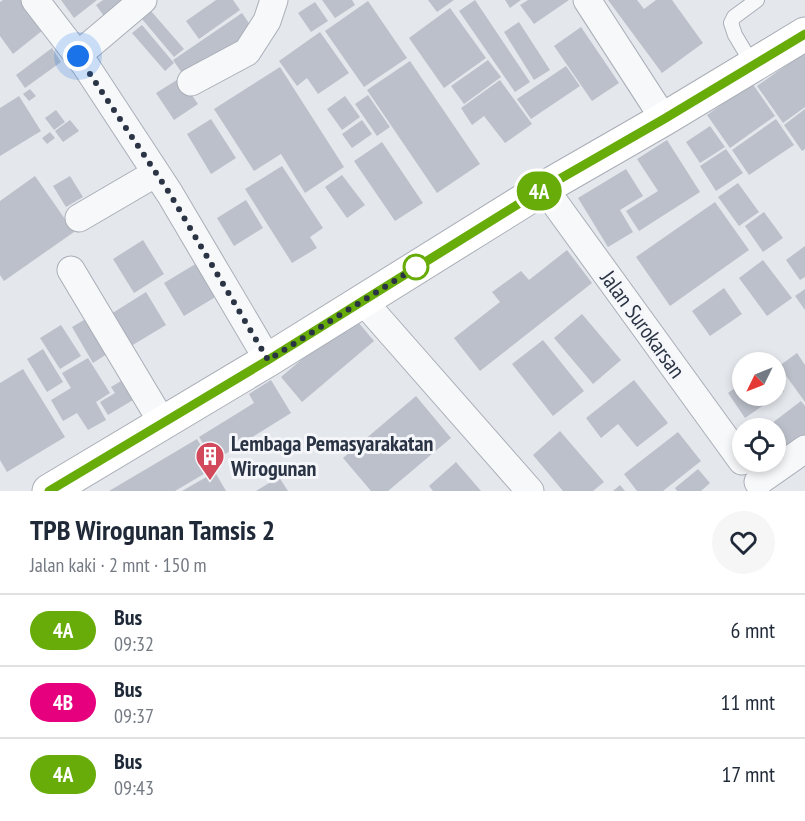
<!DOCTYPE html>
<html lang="id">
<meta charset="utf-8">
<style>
body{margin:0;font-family:"PT Sans Narrow",sans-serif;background:#f6f6f7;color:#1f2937;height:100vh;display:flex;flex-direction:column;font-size:22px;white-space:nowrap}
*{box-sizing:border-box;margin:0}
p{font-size:20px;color:#747a83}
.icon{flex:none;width:33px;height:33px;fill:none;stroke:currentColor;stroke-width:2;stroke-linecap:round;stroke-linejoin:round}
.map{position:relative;height:491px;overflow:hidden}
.drawer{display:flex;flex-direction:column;background:#fff;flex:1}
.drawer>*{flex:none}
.badge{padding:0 12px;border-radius:20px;font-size:21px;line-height:39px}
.needle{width:39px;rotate:227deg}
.tools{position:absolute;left:732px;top:352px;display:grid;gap:12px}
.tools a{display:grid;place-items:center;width:54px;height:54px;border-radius:50%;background:#fff;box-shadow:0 3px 9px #0003;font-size:30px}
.you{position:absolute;width:30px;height:30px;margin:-15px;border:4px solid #fff;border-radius:50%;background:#1a73e8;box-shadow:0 0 0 9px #1a73e833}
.map>.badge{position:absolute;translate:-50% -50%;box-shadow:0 0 0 3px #fff}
.round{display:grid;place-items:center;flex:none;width:63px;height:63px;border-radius:32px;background:#f6f6f7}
.headline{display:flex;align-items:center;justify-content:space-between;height:102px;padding:0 30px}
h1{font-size:28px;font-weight:800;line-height:45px}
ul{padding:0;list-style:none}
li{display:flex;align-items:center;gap:18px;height:72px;padding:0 30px;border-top:2px solid #e0e1e3}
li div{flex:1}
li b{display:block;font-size:22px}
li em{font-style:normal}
li .badge{min-width:66px;font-weight:700;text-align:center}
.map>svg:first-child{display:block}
</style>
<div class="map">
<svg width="805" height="491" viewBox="0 0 805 491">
<rect width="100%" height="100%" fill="#e4e7ec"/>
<path fill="#bbc0ca" d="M3,0H27L48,26L13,54L0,36V2Z
M61,0H97L74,18Z
M103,0H134L106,19L96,5Z
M216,0H233L240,10L199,39L186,21Z
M322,0H352L355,5L335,18Z
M428,0H454L437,12Z
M475,0L530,82L515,92L459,11Z
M505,0H521L510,8Z
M528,0H569L534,24L520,5Z
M608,0H637L644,9L656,0H672L703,43L662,73Z
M368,1L407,58L364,87L325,31Z
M315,2L328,21L311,32L298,13Z
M450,8L486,58L444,88L409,38Z
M151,11L184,49L174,57L142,19Z
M242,13L255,32L186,79L173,60Z
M519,22L550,70L534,80L504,32Z
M142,25L174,63L165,71L132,33Z
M581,27L619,83L592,101L554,46Z
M320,32L349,73L318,94L307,78L297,86L279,61Z
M52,48L61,62L25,88L16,75Z
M805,52V107L783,123L757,86Z
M488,60L501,77L464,104L451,86Z
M410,61L480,164L437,193L367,90Z
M566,66L580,86L531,119L517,99Z
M280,67L344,167L305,193L281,154L254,171L214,109Z
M180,78L198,104L174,120L156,93Z
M500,80L532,124L505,143L484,116L472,125L461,108Z
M752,83L775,116L730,148L707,115Z
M30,89L36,96L29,101L23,94Z
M368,95L390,127L377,136L355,104Z
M19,96L41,131L0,156V108Z
M345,96L360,117L342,130L327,109Z
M805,109V149L802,151L784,125Z
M56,110L65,122L54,130L45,118Z
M211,119L236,158L211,174L187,134Z
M776,119L794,145L749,175L732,150Z
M70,120L79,131L63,142L55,131Z
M362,120L372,134L352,148L342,134Z
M710,126L725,147L700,163L686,142Z
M50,132L55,138L47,144L42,138Z
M667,140L700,192L639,231L626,211L658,191L637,159Z
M382,142L423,203L395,221L354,161Z
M726,149L743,173L716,191L700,166Z
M282,166L323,228L310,237L317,248L292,263L245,189Z
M626,169L643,196L620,210L633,232L608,247L578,198Z
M342,175L365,205L347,218L325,187Z
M35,176L74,232L4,281L0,275V201Z
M70,176L83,197L66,207L53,186Z
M738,183L759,212L739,226L718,197Z
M246,200L263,228L234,246L217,218Z
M715,202L749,250L670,306L636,257Z
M764,212L783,238L763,252L745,226Z
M143,240L164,274L134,293L113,259Z
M805,246V277L800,280L786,260Z
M567,250L592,283L480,371L454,338L500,302L492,292L521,271L529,280Z
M202,260L222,293L184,316L164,283Z
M763,260L792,298L767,316L739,278Z
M724,288L742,314L710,336L692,311Z
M805,289V310L795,296Z
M146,292L166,325L131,346L111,314Z
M582,314L621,360L593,384L554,338Z
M353,316L374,341L302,402L281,377Z
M89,317L110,352L93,363L72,327Z
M61,325L81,356L60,369L40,338Z
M543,340L584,391L553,416L512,364Z
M43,349L63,382L47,392L27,359Z
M797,353L805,365V402L779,366Z
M88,358L110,393L96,402L106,420L88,430L77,413L63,421L51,400L71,388L62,373Z
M23,369L65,437L7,472L0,460V383Z
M126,378L138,397L108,415L100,402L115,393L111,387Z
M776,378L784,391L745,418L728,393L742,383V396H776Z
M271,380L291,413L214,461L199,437L254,403L249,394Z
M634,380L668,423L637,447L618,424L601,438L586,418Z
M416,396L451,438L388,491H371L343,458Z
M801,401L805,406V437L785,452L776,439V429H768L767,427Z
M560,431L604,482L593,491H563L533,455Z
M678,432L701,461L663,491H637L624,474Z
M197,439L214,468L175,491H109Z
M456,462L481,491H433L429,486Z
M698,469L710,483L701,491H677L675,488Z
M215,472L226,491H182Z
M279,477L288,491H256Z
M620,485L625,491H613Z"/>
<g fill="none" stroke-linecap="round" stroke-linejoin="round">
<g stroke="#a9aeb7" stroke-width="16">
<path id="lane" d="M753,65L735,35L731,23L734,17L757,0"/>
</g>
<g stroke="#a9aeb7" stroke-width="29">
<path id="street" d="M35,0L86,66L170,194L268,360
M587,0L664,119
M78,55L143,0
M191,82L247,52L267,21L274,0
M544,188L742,461
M79,218L156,173
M71,270L162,422
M363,301L530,491
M758,482L805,449"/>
</g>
<g stroke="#a9aeb7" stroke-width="35">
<path id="secondary" d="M49,491L268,360L544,188L664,119L805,34"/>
</g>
<use href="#lane" stroke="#f7f8fa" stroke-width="14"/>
<use href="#street" stroke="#f7f8fa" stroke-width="27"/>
<use href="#secondary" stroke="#fff" stroke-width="33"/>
</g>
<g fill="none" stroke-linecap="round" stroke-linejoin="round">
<g stroke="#fff" stroke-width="14">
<path id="line" d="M49,491L268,360L544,188L664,119L805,34"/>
</g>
<use href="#line" stroke="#67ac08" stroke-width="9"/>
<path stroke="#2b3445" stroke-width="6" stroke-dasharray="0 10.8" d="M78,56L170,194L268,360L423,263L416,267"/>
</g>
<defs>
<g id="building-pin" transform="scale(1.5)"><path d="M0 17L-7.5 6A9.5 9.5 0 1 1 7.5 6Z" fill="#d1495b" stroke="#f4f6f9"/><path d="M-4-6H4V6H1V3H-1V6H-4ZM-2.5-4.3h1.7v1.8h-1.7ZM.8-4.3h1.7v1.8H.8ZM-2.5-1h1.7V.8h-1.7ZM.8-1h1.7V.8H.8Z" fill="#fff"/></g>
</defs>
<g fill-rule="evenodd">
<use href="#building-pin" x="210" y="456"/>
</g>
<circle fill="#fff" stroke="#67ac08" stroke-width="3" cx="416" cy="267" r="12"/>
<g text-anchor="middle" stroke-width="6" stroke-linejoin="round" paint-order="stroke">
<g font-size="22" fill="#2b3445" stroke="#f4f6f9">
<text transform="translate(643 324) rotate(54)" y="8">Jalan Surokarsan</text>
</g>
<g font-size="22" font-weight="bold" fill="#2b3445" stroke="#f4f6f9" text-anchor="start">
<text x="231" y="451">Lembaga Pemasyarakatan<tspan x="231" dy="25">Wirogunan</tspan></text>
</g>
</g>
</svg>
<div class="tools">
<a><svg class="needle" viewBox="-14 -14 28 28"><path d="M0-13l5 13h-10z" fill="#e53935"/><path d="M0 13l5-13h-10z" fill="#747a83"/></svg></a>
<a><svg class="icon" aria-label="locate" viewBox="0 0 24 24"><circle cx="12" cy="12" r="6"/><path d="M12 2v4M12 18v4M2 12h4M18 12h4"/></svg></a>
</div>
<div class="you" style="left:78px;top:56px"></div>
<b class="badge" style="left:539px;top:191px;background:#67ac08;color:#fff">4A</b>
</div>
<section class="drawer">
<div class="headline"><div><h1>TPB Wirogunan Tamsis 2</h1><p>Jalan kaki · 2 mnt · 150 m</p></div><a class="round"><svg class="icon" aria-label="heart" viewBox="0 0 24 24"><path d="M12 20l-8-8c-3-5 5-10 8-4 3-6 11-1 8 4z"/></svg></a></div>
<ul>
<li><span class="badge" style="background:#67ac08;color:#fff">4A</span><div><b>Bus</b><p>09:32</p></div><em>6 mnt</em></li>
<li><span class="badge" style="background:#e6007e;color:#fff">4B</span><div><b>Bus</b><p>09:37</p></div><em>11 mnt</em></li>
<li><span class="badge" style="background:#67ac08;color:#fff">4A</span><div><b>Bus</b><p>09:43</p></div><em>17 mnt</em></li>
</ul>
</section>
